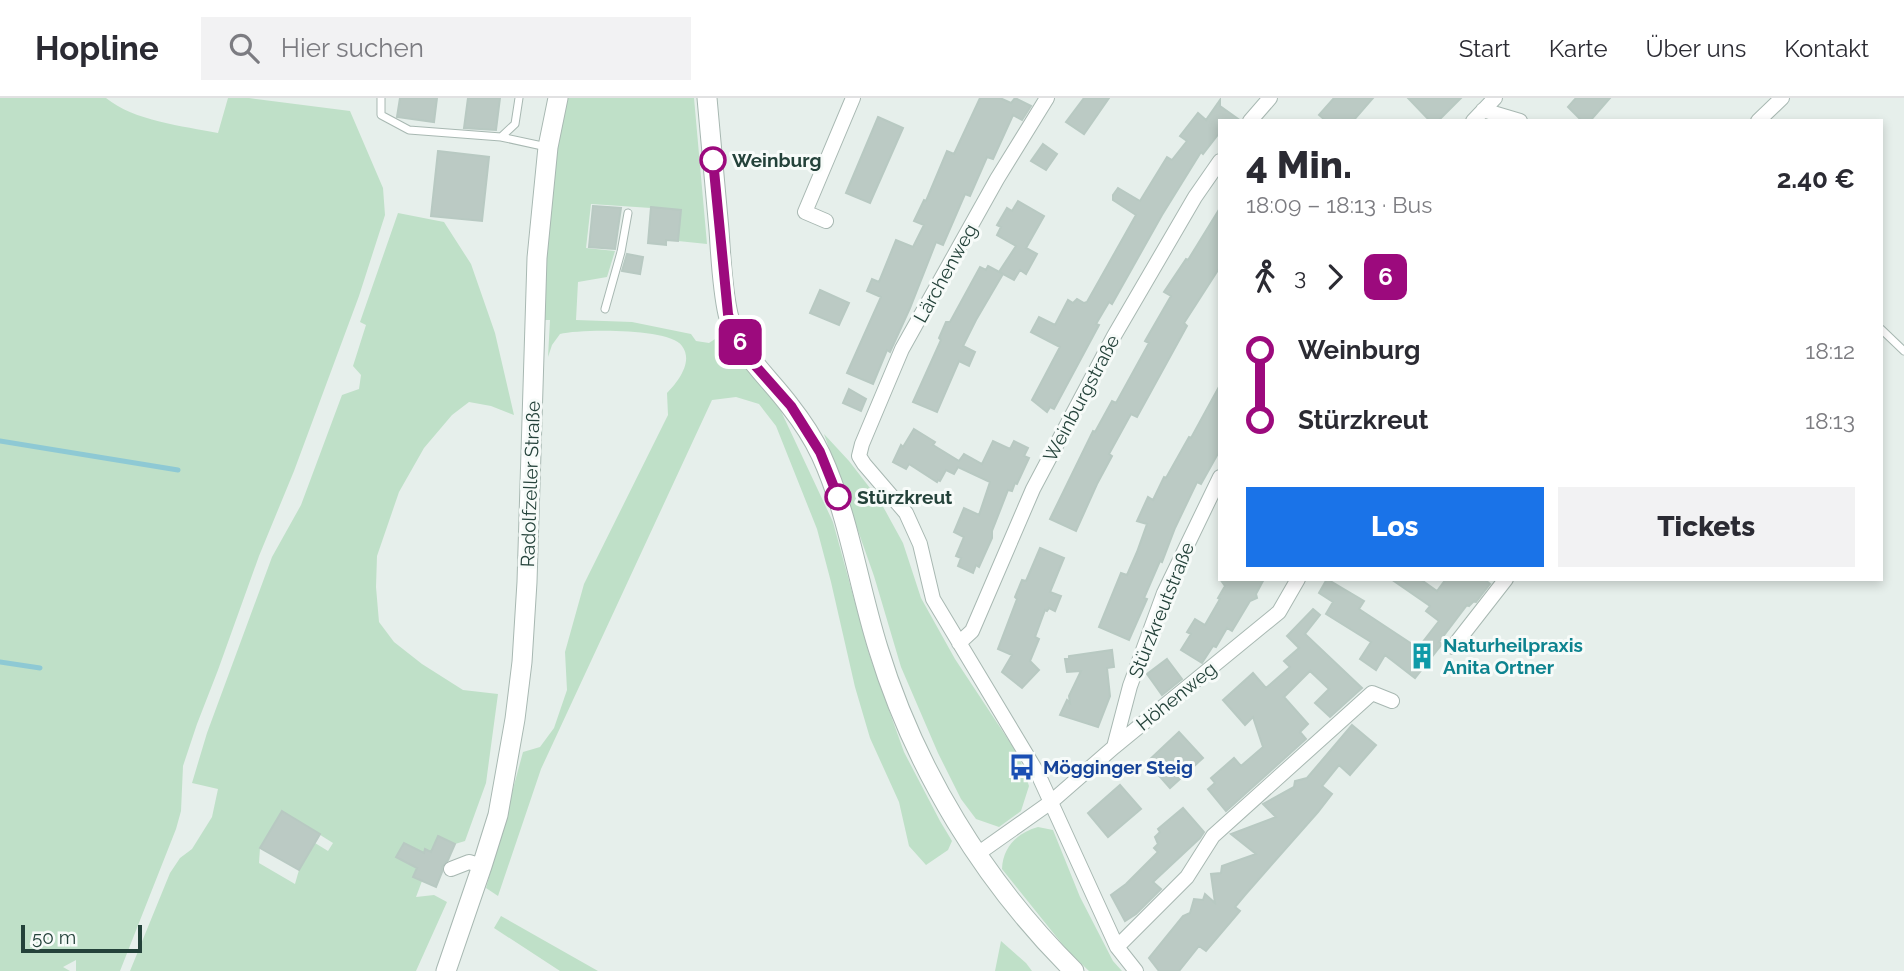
<!DOCTYPE html>
<html lang="de">
<meta charset="utf-8">
<style>
body{margin:0;font-family:Raleway,sans-serif;background:#f2f2f3;color:#2b2b33;height:100vh;display:flex;flex-direction:column;font-size:26px;white-space:nowrap}
*{box-sizing:border-box;margin:0}
p{font-size:23px;color:#7c7c81}
.icon{flex:none;width:38px;height:38px;fill:none;stroke:currentColor;stroke-width:2;stroke-linecap:round;stroke-linejoin:round}
.map{position:relative;flex:1;overflow:hidden}
.sheet{position:absolute;left:1218px;top:21px;width:665px;height:462px;display:flex;flex-direction:column;background:#fff;border-radius:0px;box-shadow:0 4px 10px #0003}
.sheet>*{flex:none}
.badge{padding:0 14px;border-radius:10px;font-size:24px;line-height:46px}
.scale{position:absolute;left:21px;bottom:18px;width:121px;box-sizing:border-box;padding-left:7px;border:4px solid #24423a;border-top:0;font-size:19px;line-height:24px;white-space:nowrap;color:#24423a;-webkit-text-stroke:5px #f7fbf9;paint-order:stroke}
.map>.badge{position:absolute;translate:-50% -50%;box-shadow:0 0 0 4px #fff}
.legs{display:flex;align-items:center;gap:10px;height:77px;padding:0 28px;font-size:23px}
.legs p{margin-inline-start:auto}
.summary{display:flex;align-items:center;justify-content:space-between;height:119px;padding:0 28px}
h1{font-size:38px;font-weight:800;line-height:52px}
.action{display:flex;gap:14px;margin-top:auto;padding:14px 28px}
.action a{flex:1;height:80px;border-radius:0px;background:#1a73e8;color:#fff;font-size:28px;font-weight:800;line-height:80px;text-align:center}
.action a+a{background:#f2f2f3;color:#2b2b33}
ul{padding:0 28px;list-style:none}
li{display:flex;align-items:center;gap:24px;height:70px;font-size:26px}
li i{display:grid;place-items:center;width:10px;height:100%;margin:0 9px;background:currentColor}
li i::after{content:'';width:18px;height:18px;margin:-9px;border:5px solid;border-radius:50%;background:#fff}
li p{margin-inline-start:auto}
li:first-child i{background:linear-gradient(#0000 50%,currentColor 0)}
li:last-child i{background:linear-gradient(currentColor 50%,#0000 0)}
header{display:flex;align-items:center;gap:42px;box-sizing:border-box;height:98px;padding:0 35px;background:#fff;border-bottom:2px solid #e1e1e2}
header strong{font-size:33px}
nav{display:flex;gap:38px;margin-inline-start:auto;font-size:24px}
.search{width:490px;height:63px;background:#f2f2f3;display:flex;align-items:center;gap:18px;box-sizing:border-box;padding:0 24px;border-radius:0px;color:#7c7c81;font-size:26px}
.map>svg:first-child{display:block}
</style>
<header>
<strong>Hopline</strong>
<div class="search"><svg class="icon" aria-label="search" viewBox="0 0 24 24"><circle cx="10" cy="10" r="6"/><path d="M15 15l6 6"/></svg>Hier suchen</div>
<nav><a>Start</a><a>Karte</a><a>Über uns</a><a>Kontakt</a></nav>
</header>
<div class="map">
<svg width="1904" height="873" viewBox="0 0 1904 873">
<rect width="100%" height="100%" fill="#e6efeb"/>
<path fill="#bfe0c8" fill-rule="evenodd" d="M0,0H106C134,23 183,28 218,35L228,0H249L350,13L383,90L385,117L359,198L294,373L259,458L218,572L197,626L183,668L181,713L176,731L120,873H76V862L63,869L70,873H0Z
M567,0H694L707,146L678,143L681,112L591,106L586,150L615,153L607,179L578,184L576,222L632,224L691,236L696,243L709,245L715,241H725L780,311L833,424L869,556L904,654L940,723L952,743L948,752L926,767L909,748L899,704L870,640L855,589L831,484L817,431L776,328L759,306L736,299L712,302L541,671L498,798L486,790L523,654L540,649L554,630L567,592L565,554L584,486L668,317L667,295C677,285 694,264 682,248C670,230 581,231 560,236L552,247L548,259L550,222H545C545,147 551,73 567,0Z
M398,115L444,124L471,166L495,235L514,317L491,308L469,304L452,317L424,350L399,394L377,458L376,489L379,524L394,544L422,566L463,592L498,596L486,685L465,743L455,746L438,738L431,754L425,752L413,778L422,783L416,799L434,797L447,804L416,873H130L170,775L180,760L192,751L212,719L218,691L192,685L207,635L272,459L301,407L342,297L359,291L361,277L353,268L366,227L360,224ZM282,713L333,745L328,753L315,745L299,772L295,786L259,765L260,750Z
M824,336L849,363L880,403L903,445L921,500L955,561L1019,658L1029,688L1021,713L999,729L976,721L961,701L938,655L901,569L874,478Z
M1038,729L1053,732L1080,799L1113,863L1122,873H1089L1067,852L1002,771C1003,749 1017,735 1038,729Z
M501,818L598,873H560L494,830Z
M1001,843L1026,865L1032,873H995Z"/>
<g fill="none" stroke-linecap="round" stroke-linejoin="round">
<path stroke="#8ec9d4" stroke-width="5" d="M0,343L178,372
M0,564L40,570"/>
</g>
<path fill="#bbcac4" stroke="#b8c9c2" stroke-width="2" d="M400,0H437L434,24L397,19Z
M468,0H500L496,32L464,30Z
M980,0H1000L1011,5L1015,0L1031,8L1022,22L1013,17L993,61L987,59L970,98L965,96L943,147L936,144L910,210L890,254L887,252L873,286L847,275L881,199L867,193L872,181L879,184L896,142L913,149L924,127L914,123L924,102L926,103L947,53L954,56Z
M1084,0H1109L1084,36L1066,24Z
M1334,0H1373L1353,23H1326L1319,17Z
M1408,0H1461L1438,23H1430Z
M1576,0H1610L1590,23H1582L1568,9Z
M1220,2V8L1241,23H1220V34L1203,56L1201,54L1162,117L1112,206L1109,204L1096,226L1099,227L1054,311L1050,309L1047,314L1032,302L1060,249L1031,234L1039,219L1055,227L1068,202L1073,205L1077,201L1084,205L1087,204L1136,117L1113,102V97L1118,90L1140,103L1167,59L1172,62L1187,43L1180,38L1198,15L1206,22Z
M878,19L903,30L870,105L846,95Z
M1043,46L1057,56L1046,72L1031,63Z
M438,53L489,59L482,123L431,118Z
M1018,103L1044,118L1026,150L1037,156L1026,176L1020,172L1014,182L999,174L1016,148L997,137L1001,129L997,127L1007,110L1012,113Z
M593,108L621,110L615,151L589,149Z
M651,109L681,112L678,143L666,142V147L648,145Z
M1220,110V169L1184,225L1187,228L1137,319L1131,316L1109,356L1112,358L1097,386L1076,433L1050,421L1093,333L1095,334L1112,303L1116,305L1149,245L1145,243L1171,198L1164,194L1186,161L1188,162Z
M627,156L643,159L640,176L622,173Z
M988,168L1003,176L976,222L963,248L975,254L969,268L959,263L937,314L913,304L941,242L939,240L946,224H950L980,169L986,172Z
M820,192L849,205L839,227L810,215Z
M1220,287V352L1201,386L1197,384L1175,430L1162,464L1160,463L1144,500L1147,501L1129,542L1099,529L1121,475L1127,477L1137,454L1147,426L1137,423L1148,399L1153,402L1164,379L1166,380L1189,339L1191,340Z
M849,291L866,301L861,313L843,305Z
M914,331L935,344L933,347L959,363L964,356L982,366L993,343L1010,351L1014,343L1028,350L1024,358L1029,360L1017,386L1015,385L1012,393L1008,392L992,433V440L979,469L976,467L973,475L958,468L961,460L956,458L964,439L954,434L964,410L979,417L990,384L958,369L954,376L946,372L940,383L938,382L937,384L909,366L906,371L893,364L901,347L903,349Z
M1040,450L1064,460L1050,494L1061,498L1055,513L1049,510L1047,513L1045,512L1035,539L1039,541L1030,563L1039,572L1022,590L1002,574L1012,557L998,551L1017,501L1015,499L1022,482L1026,483Z
M1220,481H1264L1256,496L1257,500L1250,503L1232,533L1227,530L1216,549L1213,548L1202,565L1181,552L1191,536L1187,534L1195,521L1205,527L1220,501L1218,500L1225,488Z
M1327,481L1364,503L1359,511L1418,550L1439,523L1426,513L1430,508L1391,481H1420L1437,493L1446,481H1484L1490,486L1476,504L1474,503L1469,508L1467,507L1439,544L1442,546L1415,580L1385,557L1376,572L1360,561L1371,544L1326,516L1333,504L1319,495Z
M1313,511L1320,517L1305,536L1362,590L1330,619L1315,605L1329,591L1310,573L1284,599L1308,626L1300,634L1306,641L1226,713L1208,691L1215,685L1211,680L1234,660L1241,668L1263,649L1253,619L1245,627L1223,602L1253,575L1266,590L1290,569L1284,563L1299,550L1287,538Z
M1112,552L1114,569L1107,570L1110,598L1098,629L1060,617L1067,602L1070,605L1069,598L1081,573L1067,574L1065,561H1069V558Z
M1167,561L1182,581L1162,597L1147,576Z
M1352,627L1376,647L1350,677L1339,667L1322,688L1332,696L1318,714L1245,797L1235,809L1240,813L1206,853L1199,848L1179,873H1159L1149,860L1183,818L1190,815L1194,801L1203,802L1205,796L1215,805L1211,776L1221,775L1222,768L1256,756L1231,736L1276,719L1263,706L1294,689L1295,683L1307,680Z
M1179,634L1203,660L1170,690L1147,664Z
M1120,687L1141,711L1108,739L1088,715Z
M1183,710L1204,734L1200,740L1153,784L1161,791L1136,816L1125,823L1111,797L1126,786L1158,754L1154,750L1158,746L1155,739L1160,734L1158,731Z
M282,713L320,736L299,772L260,750Z
M438,738L455,746L448,762L442,769V774L436,789L413,779L417,770L396,759L404,745L424,755L425,751L431,754Z"/>
<g fill="none" stroke-linecap="round" stroke-linejoin="round">
<g stroke="#a8b8b2" stroke-width="9">
<path id="service" d="M381,0V17L409,32L501,39L515,26L519,0
M501,39L547,49
M605,211L621,154L628,115
M1881,231L1904,253"/>
</g>
<g stroke="#a8b8b2" stroke-width="16">
<path id="minor" d="M1047,0L997,81L902,251L862,346L859,358L864,366L906,415L920,446L933,501L1038,676L1117,849L1136,873
M1483,12L1520,23
M1250,23L1270,0
M1473,23L1495,0
M1758,23L1782,0
M826,123L805,114L853,0
M959,545L972,533L1033,391L1114,238L1195,99L1220,63
M1453,549L1506,481
M1114,649L1130,588L1164,495L1220,379
M976,757L1051,704L1114,649L1279,514L1298,481
M451,771L469,764L482,768
M1117,849L1187,779L1213,738L1372,595L1392,603"/>
</g>
<g stroke="#a8b8b2" stroke-width="21">
<path id="tertiary" d="M707,0C711,44 715,88 719,132C721,160 722,189 728,216C736,253 768,278 790,308C801,322 813,340 821,357C849,418 858,486 878,550C915,671 984,784 1074,873
M446,873L482,768L498,717L515,621L522,564L527,484L537,160L548,49L558,0"/>
</g>
<use href="#service" stroke="#fff" stroke-width="7"/>
<use href="#minor" stroke="#fff" stroke-width="14"/>
<use href="#tertiary" stroke="#fff" stroke-width="19"/>
</g>
<g fill="none" stroke-linecap="round" stroke-linejoin="round">
<g stroke="#fff" stroke-width="16">
<path id="line-1" d="M713,62L728,216L734,236L752,264L791,308L820,354L838,399"/>
</g>
<use href="#line-1" stroke="#9c0a7d" stroke-width="10"/>
</g>
<defs>
<g id="building-bare" transform="scale(2.1)"><path d="M-4-6H4V6H1V3H-1V6H-4ZM-2.5-4.3h1.7v1.8h-1.7ZM.8-4.3h1.7v1.8H.8ZM-2.5-1h1.7V.8h-1.7ZM.8-1h1.7V.8H.8Z" fill="#0f9aa8" stroke="#f7fbf9" stroke-width="2.5" paint-order="stroke"/></g>
<g id="bus-bare" transform="scale(2.1)"><path d="M-5-6H5V4H4V6H2V4H-2V6H-4V4H-5ZM-3.5-4V0h7V-4ZM-3.5 1.2v1.5H-2V1.2ZM2 1.2v1.5H3.5V1.2Z" fill="#1a4fb4" stroke="#f7fbf9" stroke-width="2.5" paint-order="stroke"/></g>
</defs>
<g fill-rule="evenodd">
<use href="#building-bare" x="1422" y="558"/>
<use href="#bus-bare" x="1022" y="669"/>
</g>
<g fill="#fff" stroke="#9c0a7d" stroke-width="3.5">
<circle cx="713" cy="62" r="12"/>
<circle cx="838" cy="399" r="12"/>
</g>
<g text-anchor="middle" stroke-width="6" stroke-linejoin="round" paint-order="stroke">
<g font-size="19" font-weight="bold" fill="#24423a" stroke="#f7fbf9" text-anchor="start">
<text x="732" y="69">Weinburg</text>
<text x="857" y="406">Stürzkreut</text>
</g>
<g font-size="19" fill="#24423a" stroke="#f7fbf9">
<text transform="translate(945 175) rotate(-61)" y="7">Lärchenweg</text>
<text transform="translate(1081 300) rotate(-62)" y="7">Weinburgstraße</text>
<text transform="translate(530 386) rotate(-88)" y="7">Radolfzeller Straße</text>
<text transform="translate(1161 512) rotate(-68)" y="7">Stürzkreutstraße</text>
<text transform="translate(1176 598) rotate(-39)" y="7">Höhenweg</text>
</g>
<g font-size="19" font-weight="bold" fill="#0d838f" stroke="#f7fbf9" text-anchor="start">
<text x="1443" y="554">Naturheilpraxis<tspan x="1443" dy="22">Anita Ortner</tspan></text>
</g>
<g font-size="19" font-weight="bold" fill="#164399" stroke="#f7fbf9" text-anchor="start">
<text x="1043" y="676">Mögginger Steig</text>
</g>
</g>
</svg>
<div class="scale">50 m</div>
<b class="badge" style="left:740px;top:244px;background:#9c0a7d;color:#fff">6</b>
<section class="sheet">
<div class="summary"><div><h1>4 Min.</h1><p>18:09 – 18:13 · Bus</p></div><b>2.40 €</b></div>
<div class="legs"><svg class="icon" aria-label="walk" viewBox="0 0 24 24"><circle cx="13" cy="4" r="2"/><path d="M13 8l-2 6 4 7M11 14l-3 7M7 12l3-4h3l4 4"/></svg>3<svg class="icon" aria-label="forward" viewBox="0 0 24 24"><path d="M9 5l7 7-7 7"/></svg><b class="badge" style="background:#9c0a7d;color:#fff">6</b></div>
<ul>
<li><i style="color:#9c0a7d"></i><b>Weinburg</b><p>18:12</p></li>
<li><i style="color:#9c0a7d"></i><b>Stürzkreut</b><p>18:13</p></li>
</ul>
<div class="action"><a>Los</a><a>Tickets</a></div>
</section>
</div>
